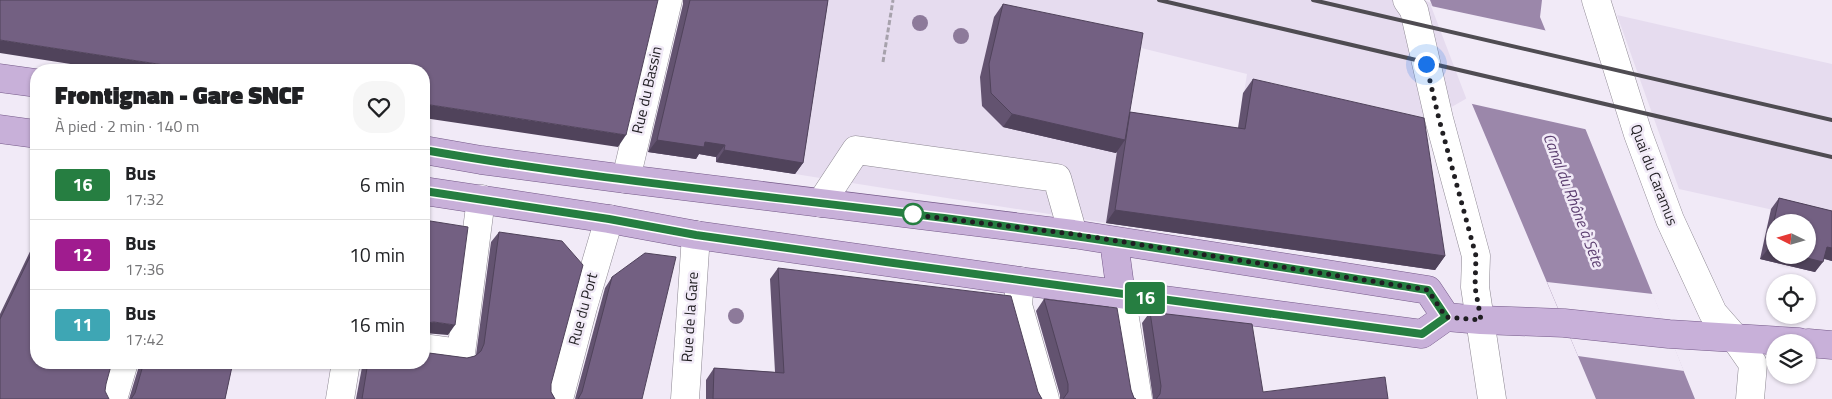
<!DOCTYPE html>
<html lang="fr">
<meta charset="utf-8">
<style>
body{margin:0;font-family:"Titillium Web",sans-serif;background:#f6f6f6;color:#202124;height:100vh;display:flex;flex-direction:column;font-size:19px;white-space:nowrap}
*{box-sizing:border-box;margin:0}
p{font-size:16px;color:#757577}
.icon{flex:none;width:28px;height:28px;fill:none;stroke:currentColor;stroke-width:2;stroke-linecap:round;stroke-linejoin:round}
.map{position:relative;flex:1;overflow:hidden}
.drawer{position:absolute;left:30px;top:64px;width:400px;height:305px;display:flex;flex-direction:column;background:#fff;border-radius:20px;box-shadow:0 1px 4px #0004}
.drawer>*{flex:none}
.badge{padding:0 10px;border-radius:4px;font-size:18px;line-height:32px}
.needle{width:32px;rotate:275deg}
.fabs{position:absolute;left:1766px;top:214px;display:grid;gap:10px}
.fabs a{display:grid;place-items:center;width:50px;height:50px;border-radius:50%;background:#fff;box-shadow:0 1px 4px #0004;font-size:25px}
.you{position:absolute;width:25px;height:25px;margin:-12px;border:4px solid #fff;border-radius:50%;background:#1a73e8;box-shadow:0 0 0 8px #1a73e833}
.map>.badge{position:absolute;translate:-50% -50%;box-shadow:0 0 0 2px #fff}
.round{display:grid;place-items:center;flex:none;width:52px;height:52px;border-radius:20px;background:#f6f6f6}
.overview{display:flex;align-items:center;justify-content:space-between;height:85px;padding:0 25px}
h1{font-size:24px;font-weight:800;line-height:38px}
ul{padding:0;list-style:none}
li{display:flex;align-items:center;gap:15px;height:70px;padding:0 25px;border-top:1px solid #e0e0e0}
li div{flex:1}
li b{display:block;font-size:19px}
li em{font-style:normal}
li .badge{min-width:55px;font-weight:700;text-align:center}
.map>svg:first-child{display:block}
</style>
<div class="map">
<svg width="1832" height="399" viewBox="0 0 1832 399">
<rect width="100%" height="100%" fill="#f1eaf7"/>
<path fill="#e6dcef" d="M822,0H1424L1433,4L1469,97L1429,120L1411,116L1244,93L1247,74L1133,46L1106,223L795,174Z
M1617,15L1832,64V223L1679,189Z"/>
<path fill="#9b87aa" d="M1430,0H1542L1540,17L1695,399H1596L1469,97Z"/>
<path fill="#f1eaf7" d="M1431,6L1548,31L1589,130L1468,103Z
M1547,282L1653,294L1684,371L1578,356Z"/>
<g fill="none" stroke-linecap="round" stroke-linejoin="round">
<g stroke="#8d8792" stroke-width="29">
<path id="minor" d="M1407,0L1414,10L1439,119L1476,256L1475,287L1492,399
M1596,0L1638,134L1670,220L1713,313L1735,338L1753,364L1750,399
M626,179L668,0
M821,203L856,150L1057,178L1073,234
M1020,281L1018,305L1045,399
M1121,294L1138,399
M424,348L461,353L481,199
M113,399L124,362
M340,399L346,362
M559,399L583,307L609,219
M685,399L696,235"/>
</g>
<g stroke="#755a89" stroke-width="29">
<path id="major" d="M0,78L36,83
M0,129L36,134
M424,150L481,160L626,179L1073,234L1428,290L1446,317
M424,191L609,219L696,235L1020,281L1422,334L1446,317L1481,320L1564,323L1669,334L1799,342
M1114,242L1121,294
M1808,343L1832,345"/>
</g>
<path stroke="#a7a2ac" stroke-width="3" stroke-dasharray="5 2.5" stroke-linecap="butt" d="M883,62L893,0"/>
<use href="#minor" stroke="#fff" stroke-width="28"/>
<use href="#major" stroke="#c8b0d9" stroke-width="28"/>
<path stroke="#4f4c52" stroke-width="4" d="M1159,0L1832,157
M1313,0L1832,120"/>
</g>
<g fill="#8d7a9a">
<circle cx="920" cy="23" r="8"/>
<circle cx="961" cy="36" r="8"/>
<circle cx="736" cy="316" r="8"/>
</g>
<path fill="#635370" d="M683,0H828L803,163L795,174L716,162V157L699,154L696,159L648,152L683,4Z
M1003,4L1129,114L1130,112L1238,128L1243,93L1253,79L1445,256L1435,270L1106,223L1117,151L1116,153L1003,127L982,106L980,77L994,17Z
M1779,198L1832,211V261L1824,259L1815,272L1760,259L1771,209Z
M499,232L551,384V392L555,399H356L363,362H424L429,353L467,358L475,356L476,355L491,242Z
M36,239V362L0,399V314Z
M778,268L1038,392L1042,399H706V380L714,368L775,372L770,279Z
M612,277L642,399H575L605,288Z
M1044,299L1131,390L1134,398L1136,399H1060V395L1036,311Z
M1150,312L1263,392L1388,399H1153L1142,323Z
M139,362H233L225,399H129L139,366Z"/>
<path fill="#50435b" d="M0,40L197,70H109L0,53Z
M424,104L626,135L618,147L424,118Z
M1012,114L1125,140L1116,153L1003,127Z
M657,140L705,142L725,145L716,157L699,154L696,159L648,152Z
M724,150L803,163L795,174L716,162Z
M1115,210L1445,256L1435,270L1106,223Z
M1827,247L1832,248V261L1819,257Z
M1768,249L1775,250V255H1795L1823,262L1815,272L1760,259Z
M434,322L455,325L448,335L424,333V324L426,323Z"/>
<path fill="#736082" stroke="#50435b" d="M0,0H658L626,135L424,104V70H197L0,40Z
M690,0H828L803,163L724,150L725,145L705,142L704,147L657,140Z
M1003,4L1143,33L1125,140L1012,114L991,93L989,64Z
M1253,79L1424,118L1445,256L1115,210L1130,112L1245,129Z
M1779,198L1832,211V248L1827,247L1823,262L1795,255H1808V222H1775V250L1768,249Z
M424,220L468,227L455,325L434,322L426,323L424,324Z
M499,232L562,241L583,265L551,384V392L555,399H362L368,362H424V350L429,353L467,358L475,356L481,351L484,344Z
M36,244V362H112L106,384L105,391L109,399H0V319Z
M645,253L676,257L642,399H578L582,392L612,277Z
M778,268L1011,296L1038,392L1042,399H713L714,368L784,373Z
M1044,299L1117,308L1131,390L1134,398L1136,399H1063L1068,392V384Z
M1150,312L1252,324L1263,392L1385,377L1388,399H1156L1160,394L1161,386Z
M144,362H233L225,399H131L135,393Z"/>
<g fill="none" stroke-linecap="round" stroke-linejoin="round">
<g stroke="#fff" stroke-width="11">
<path id="line" d="M424,150C596,180 771,196 944,218C1106,239 1267,265 1428,290L1446,317L1422,334L886,262L696,235L609,219L424,191"/>
</g>
<use href="#line" stroke="#267e41" stroke-width="8"/>
<path stroke="#201e22" stroke-width="5" stroke-dasharray="0 9" d="M913,214H907L1073,234L1428,290L1446,317L1481,320L1475,287L1476,256L1439,119L1426,64"/>
</g>
<circle fill="#fff" stroke="#267e41" stroke-width="2.5" cx="913" cy="214" r="10"/>
<g text-anchor="middle" stroke-width="5" stroke-linejoin="round" paint-order="stroke">
<g font-size="15" fill="#201e22" stroke="#f1eaf7">
<text transform="translate(647 90) rotate(-77)" y="5">Rue du Bassin</text>
<text transform="translate(1654 175) rotate(69)" y="5">Quai du Caramus</text>
<text transform="translate(583 309) rotate(-75)" y="5">Rue du Port</text>
<text transform="translate(690 317) rotate(-86)" y="5">Rue de la Gare</text>
</g>
<g font-size="16" font-style="italic" fill="#5d4071" stroke="#f1eaf7">
<text transform="translate(1574 200) rotate(69)" y="6">Canal du Rhône à Sète</text>
</g>
</g>
</svg>
<div class="fabs">
<a><svg class="needle" viewBox="-14 -14 28 28"><path d="M0-13l5 13h-10z" fill="#e53935"/><path d="M0 13l5-13h-10z" fill="#757577"/></svg></a>
<a><svg class="icon" aria-label="locate" viewBox="0 0 24 24"><circle cx="12" cy="12" r="6"/><path d="M12 2v4M12 18v4M2 12h4M18 12h4"/></svg></a>
<a><svg class="icon" aria-label="layers" viewBox="0 0 24 24"><path d="M12 4l9 5-9 5-9-5zM3 14l9 5 9-5"/></svg></a>
</div>
<div class="you" style="left:1426px;top:64px"></div>
<b class="badge" style="left:1145px;top:298px;background:#267e41;color:#fff">16</b>
<section class="drawer">
<div class="overview"><div><h1>Frontignan - Gare SNCF</h1><p>À pied · 2 min · 140 m</p></div><a class="round"><svg class="icon" aria-label="heart" viewBox="0 0 24 24"><path d="M12 20l-8-8c-3-5 5-10 8-4 3-6 11-1 8 4z"/></svg></a></div>
<ul>
<li><span class="badge" style="background:#267e41;color:#fff">16</span><div><b>Bus</b><p>17:32</p></div><em>6 min</em></li>
<li><span class="badge" style="background:#a01c8f;color:#fff">12</span><div><b>Bus</b><p>17:36</p></div><em>10 min</em></li>
<li><span class="badge" style="background:#3ea6b4;color:#fff">11</span><div><b>Bus</b><p>17:42</p></div><em>16 min</em></li>
</ul>
</section>
</div>
